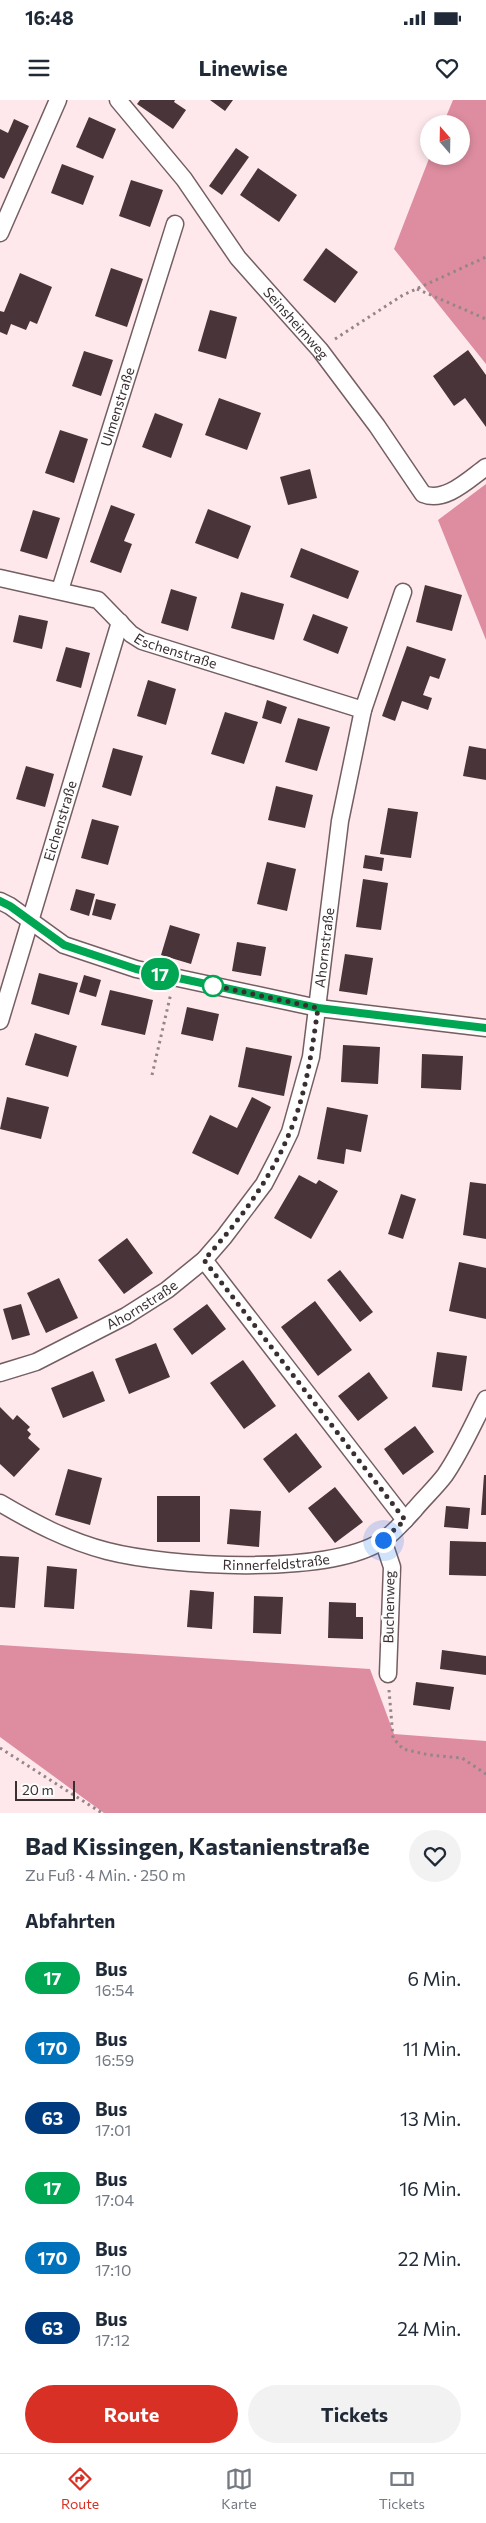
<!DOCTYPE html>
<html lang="de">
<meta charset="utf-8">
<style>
body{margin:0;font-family:Commissioner,sans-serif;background:#f2f2f3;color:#1f2937;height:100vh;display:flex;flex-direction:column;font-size:19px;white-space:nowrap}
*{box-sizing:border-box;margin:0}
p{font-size:16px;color:#747a83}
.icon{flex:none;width:28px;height:28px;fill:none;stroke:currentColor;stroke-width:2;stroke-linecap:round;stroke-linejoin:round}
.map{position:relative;height:1713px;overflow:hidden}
.side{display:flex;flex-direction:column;background:#fff;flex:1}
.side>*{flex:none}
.badge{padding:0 10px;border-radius:16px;font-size:18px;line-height:32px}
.needle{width:32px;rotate:340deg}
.tools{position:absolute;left:420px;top:15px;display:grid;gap:10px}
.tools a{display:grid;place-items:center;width:50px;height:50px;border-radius:50%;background:#fff;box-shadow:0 2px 8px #0003;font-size:25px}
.scale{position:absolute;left:15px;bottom:12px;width:60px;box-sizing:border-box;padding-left:5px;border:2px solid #392f31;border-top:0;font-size:14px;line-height:18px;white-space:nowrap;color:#392f31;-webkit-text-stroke:4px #fcfcfc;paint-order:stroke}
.you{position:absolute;width:25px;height:25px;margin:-12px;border:4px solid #fff;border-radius:50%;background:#1a73e8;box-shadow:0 0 0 8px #1a73e833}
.map>.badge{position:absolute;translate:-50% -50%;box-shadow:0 0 0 2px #fff}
h2{padding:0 25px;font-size:19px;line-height:45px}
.round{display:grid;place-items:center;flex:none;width:52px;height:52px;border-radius:26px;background:#f2f2f3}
.head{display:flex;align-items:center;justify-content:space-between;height:85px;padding:0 25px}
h1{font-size:24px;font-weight:700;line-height:38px}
.action{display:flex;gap:10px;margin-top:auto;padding:10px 25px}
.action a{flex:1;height:58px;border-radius:30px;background:#d93025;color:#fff;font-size:20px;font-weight:700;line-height:58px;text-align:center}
.action a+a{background:#f2f2f3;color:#1f2937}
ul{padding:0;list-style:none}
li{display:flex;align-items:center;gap:15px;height:70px;padding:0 25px}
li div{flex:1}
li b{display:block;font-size:19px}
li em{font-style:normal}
li .badge{min-width:55px;font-weight:700;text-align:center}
.status{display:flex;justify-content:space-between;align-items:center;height:35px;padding:0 25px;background:#fff;direction:ltr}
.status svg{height:14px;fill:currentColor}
header{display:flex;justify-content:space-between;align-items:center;height:65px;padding:0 25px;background:#fff;font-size:22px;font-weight:700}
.tabs{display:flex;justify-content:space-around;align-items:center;height:70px;border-top:1px solid #e0e1e3;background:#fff;font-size:14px;color:#747a83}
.tabs a{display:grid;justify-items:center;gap:2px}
.tabs .active{color:#d93025}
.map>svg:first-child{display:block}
</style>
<div class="status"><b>16:48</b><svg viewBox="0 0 49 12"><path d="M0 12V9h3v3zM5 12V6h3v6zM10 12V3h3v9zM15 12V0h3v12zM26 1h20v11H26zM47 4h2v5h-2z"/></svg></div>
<header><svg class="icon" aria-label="menu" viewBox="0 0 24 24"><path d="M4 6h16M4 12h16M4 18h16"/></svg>Linewise<svg class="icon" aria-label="heart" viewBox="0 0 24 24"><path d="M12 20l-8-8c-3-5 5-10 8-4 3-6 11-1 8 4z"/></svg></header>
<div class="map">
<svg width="486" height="1713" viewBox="0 0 486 1713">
<rect width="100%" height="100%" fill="#fee8ec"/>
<path fill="#de8da0" d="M453,0H486V264L394,149L430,56H461V24H443Z
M486,384V540L438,420Z
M0,1545L370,1569L394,1634L486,1641V1713H104L0,1637Z"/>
<path fill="#493539" d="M140,0H175L174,2L186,10L173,29L137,4Z
M210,0H233L225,11Z
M89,17L116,29L103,59L76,47Z
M14,19L29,26L4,79L0,77V29L8,33Z
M236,48L249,57L222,95L209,86Z
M62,64L94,76L83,105L51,93Z
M258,68L297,95L279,122L240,95Z
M131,80L163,90L150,127L119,116Z
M326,148L358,172L335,203L303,180Z
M111,168L143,179L127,227L95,216Z
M20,173L52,187L37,224L30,221L26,230L11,224L7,235L0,232V211L4,212Z
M210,210L237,217L226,259L198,251Z
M468,250L486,275V327L465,298L454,306L433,276Z
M84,251L113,260L101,296L72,286Z
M219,298L261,313L247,350L205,335Z
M155,313L183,324L171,358L142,347Z
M60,330L88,339L74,383L45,373Z
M310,369L317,398L288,405L280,377Z
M111,405L135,414L124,441L132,444L121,473L90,462Z
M208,409L251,426L238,459L195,443Z
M33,410L60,418L47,459L20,451Z
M301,448L359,471L348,499L290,477Z
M425,485L462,495L452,531L416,522Z
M171,489L197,497L188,531L161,523Z
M241,492L284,504L274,540L231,528Z
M313,514L348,527L338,554L303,540Z
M19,515L48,521L42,549L13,542Z
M407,546L446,559L439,579L430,576L423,595L432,598L428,610L402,601L395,621L382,616Z
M66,547L90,553L81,588L56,581Z
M148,580L176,589L166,625L137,616Z
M267,600L287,607L281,624L262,618Z
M225,612L258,622L244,664L211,654Z
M298,618L330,627L317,671L285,662Z
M469,646L486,649V680L463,676Z
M113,648L143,656L131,696L102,687Z
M26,666L54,674L45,707L16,699Z
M276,686L313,695L305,728L268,720Z
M388,708L418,712L411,758L380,754Z
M92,719L119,726L108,765L81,758Z
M365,755L384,758L382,771L363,768Z
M267,762L296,769L287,811L257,804Z
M363,779L388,783L381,830L356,827Z
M76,789L95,794L89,816L70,810Z
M96,799L116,804L111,820L92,815Z
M170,825L200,834L191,864L161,855Z
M237,842L266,847L261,876L232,871Z
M345,854L373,858L367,895L339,891Z
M39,873L78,883L69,915L31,904Z
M84,875L101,880L96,897L79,892Z
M110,890L153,900L145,935L101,925Z
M187,907L219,914L213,941L181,934Z
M35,933L77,946L68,977L25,965Z
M343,945L380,947L378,984L341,982Z
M246,947L292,956L284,996L238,987Z
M422,954L463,956L461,990L421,988Z
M7,997L49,1007L41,1039L0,1029Z
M252,997L271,1007L238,1075L192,1053L210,1015L237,1028Z
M327,1007L368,1015L361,1052L346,1049L344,1064L317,1059Z
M299,1075L316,1084L319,1080L338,1091L311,1139L274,1118Z
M470,1082L486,1084V1139L463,1135Z
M401,1094L416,1099L403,1139L388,1134Z
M127,1138L153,1173L124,1194L98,1160Z
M459,1162L486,1168V1219L449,1211Z
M340,1170L373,1212L360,1222L327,1180Z
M59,1178L78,1218L46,1233L27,1193Z
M315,1201L352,1250L318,1276L281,1227Z
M21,1204L30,1235L12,1240L3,1209Z
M207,1204L226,1229L192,1255L173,1229Z
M156,1243L170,1277L129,1294L115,1259Z
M437,1252L467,1256L462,1291L432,1287Z
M243,1260L276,1306L244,1329L210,1283Z
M93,1271L105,1301L63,1318L51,1288Z
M369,1272L388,1298L358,1321L338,1296Z
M0,1307L13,1320L17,1315L30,1327L27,1330L31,1334L28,1338L40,1349L14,1377L0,1364Z
M415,1326L434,1352L403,1375L384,1349Z
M296,1333L322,1367L289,1393L263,1359Z
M68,1369L102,1378L90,1425L55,1415Z
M484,1375H486V1415H481Z
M335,1387L363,1422L335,1443L308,1408Z
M157,1396H200V1442H157Z
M446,1406L470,1408L468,1429L444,1427Z
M230,1409L261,1411L259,1447L227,1444Z
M450,1441L486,1442V1476L449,1475Z
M0,1456L19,1457L15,1508L0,1507Z
M47,1466L77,1469L74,1509L44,1507Z
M190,1490L214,1492L212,1529L187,1527Z
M254,1496L283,1497L281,1534L253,1533Z
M329,1502L356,1503V1517H363V1539L328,1538Z
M442,1550L486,1556V1575L440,1569Z
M416,1582L454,1587L450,1610L413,1605Z"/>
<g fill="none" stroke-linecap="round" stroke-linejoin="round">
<g stroke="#745e62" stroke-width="19">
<g id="minor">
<path id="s1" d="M118,0L184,79L238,158L320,250L377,326L423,394C445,403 468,380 486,367"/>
<path d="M0,133L58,0"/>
<path id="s2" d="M0,478L98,500L131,534L142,541L363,610"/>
<path id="s3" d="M60,490L175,124"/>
<path d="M0,801L10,806L64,845L136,869L318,908L486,928"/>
<path id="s4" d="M0,921L120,522"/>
<path d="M204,1160L405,1420"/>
<path id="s5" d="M0,1273L36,1262L126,1216L167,1190L204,1160L224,1137L264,1084L277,1059L290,1032L311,957L340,721L363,610L403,492"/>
<path id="s6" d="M0,1403C34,1423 68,1441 107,1451C169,1467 327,1476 382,1441C394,1433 405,1420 415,1409C424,1398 436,1387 445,1375C461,1352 473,1324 486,1299"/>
<path d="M383,1440L392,1467L388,1574"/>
</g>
</g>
<path stroke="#948588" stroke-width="3" stroke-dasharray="2.5 4" stroke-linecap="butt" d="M417,189L486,219
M335,239L403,195L486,157
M152,975L171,893
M389,1590L393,1638L403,1649L429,1655L462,1658L486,1674
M0,1648L102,1713"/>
<use href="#minor" stroke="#fff" stroke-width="16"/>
</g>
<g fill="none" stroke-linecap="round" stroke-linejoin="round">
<g stroke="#fff" stroke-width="11">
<path id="line" d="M0,801L10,806L64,845L136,869L318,908L486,928"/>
</g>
<use href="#line" stroke="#00a651" stroke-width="8"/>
<path stroke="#392f31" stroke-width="5" stroke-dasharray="0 9" d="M213,886L211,885L318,908C312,950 306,995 289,1034C269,1082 238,1122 204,1160L405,1420L383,1440"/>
</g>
<circle fill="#fff" stroke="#00a651" stroke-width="2.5" cx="213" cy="886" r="10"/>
<g text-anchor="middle" stroke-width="5" stroke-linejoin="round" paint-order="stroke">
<g font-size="14" fill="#392f31" stroke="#fcfcfc">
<text dy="5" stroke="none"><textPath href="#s1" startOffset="286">Seinsheimweg</textPath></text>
<text dy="5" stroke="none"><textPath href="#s3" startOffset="192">Ulmenstraße</textPath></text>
<text dy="5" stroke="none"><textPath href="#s2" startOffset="196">Eschenstraße</textPath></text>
<text dy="5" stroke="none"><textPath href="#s4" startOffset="209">Eichenstraße</textPath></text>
<text dy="5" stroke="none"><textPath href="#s5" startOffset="578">Ahornstraße</textPath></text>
<text dy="5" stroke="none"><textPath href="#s5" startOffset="158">Ahornstraße</textPath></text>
<text dy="5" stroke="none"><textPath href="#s6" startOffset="288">Rinnerfeldstraße</textPath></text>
<text transform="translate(389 1507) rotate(-89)" y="5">Buchenweg</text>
</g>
</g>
</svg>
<div class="tools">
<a><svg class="needle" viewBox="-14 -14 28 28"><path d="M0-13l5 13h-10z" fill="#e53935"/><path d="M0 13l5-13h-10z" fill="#747a83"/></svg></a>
</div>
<div class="scale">20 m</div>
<div class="you" style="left:383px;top:1440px"></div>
<b class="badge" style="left:160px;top:874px;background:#00a651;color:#fff">17</b>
</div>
<section class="side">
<div class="head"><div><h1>Bad Kissingen, Kastanienstraße</h1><p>Zu Fuß · 4 Min. · 250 m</p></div><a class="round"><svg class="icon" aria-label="heart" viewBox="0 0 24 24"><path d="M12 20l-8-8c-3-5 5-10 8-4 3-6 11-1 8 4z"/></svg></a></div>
<h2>Abfahrten</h2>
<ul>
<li><span class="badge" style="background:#00a651;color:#fff">17</span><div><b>Bus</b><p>16:54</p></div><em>6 Min.</em></li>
<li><span class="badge" style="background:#0072bc;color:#fff">170</span><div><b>Bus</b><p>16:59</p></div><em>11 Min.</em></li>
<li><span class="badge" style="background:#003b80;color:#fff">63</span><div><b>Bus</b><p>17:01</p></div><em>13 Min.</em></li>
<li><span class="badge" style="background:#00a651;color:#fff">17</span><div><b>Bus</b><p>17:04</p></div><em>16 Min.</em></li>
<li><span class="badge" style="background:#0072bc;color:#fff">170</span><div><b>Bus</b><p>17:10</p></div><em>22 Min.</em></li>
<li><span class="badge" style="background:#003b80;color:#fff">63</span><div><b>Bus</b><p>17:12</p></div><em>24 Min.</em></li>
</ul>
<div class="action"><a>Route</a><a>Tickets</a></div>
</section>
<nav class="tabs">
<a class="active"><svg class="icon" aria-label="directions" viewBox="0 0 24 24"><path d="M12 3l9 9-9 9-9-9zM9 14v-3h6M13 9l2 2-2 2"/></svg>Route</a>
<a><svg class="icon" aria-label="map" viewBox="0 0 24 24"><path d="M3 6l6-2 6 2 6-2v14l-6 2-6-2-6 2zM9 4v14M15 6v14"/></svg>Karte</a>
<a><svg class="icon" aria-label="tickets" viewBox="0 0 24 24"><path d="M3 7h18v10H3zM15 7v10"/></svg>Tickets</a>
</nav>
